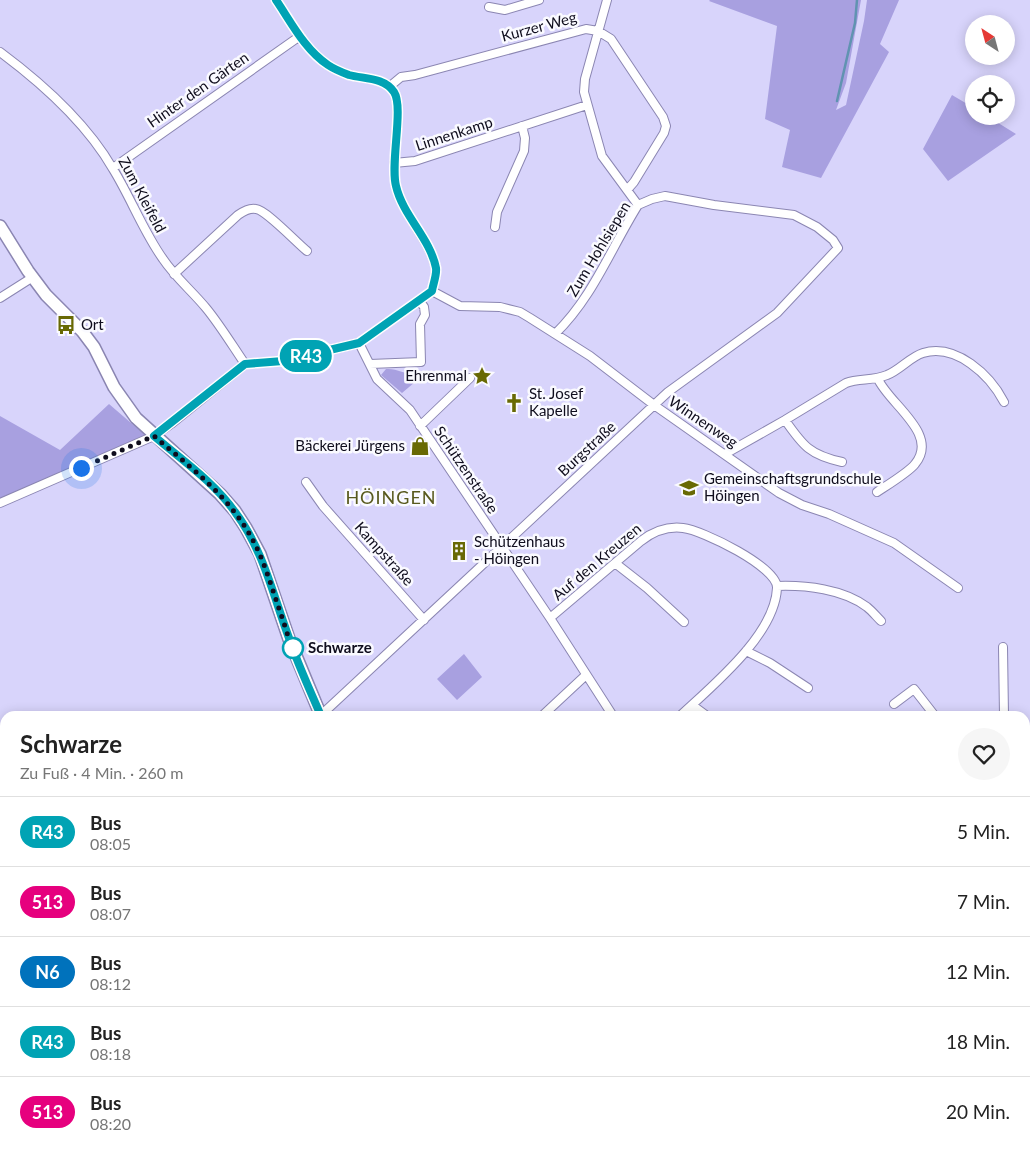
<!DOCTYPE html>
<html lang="de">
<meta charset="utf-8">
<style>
body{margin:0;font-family:Lato,sans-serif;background:#f6f6f6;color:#222;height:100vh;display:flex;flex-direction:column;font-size:19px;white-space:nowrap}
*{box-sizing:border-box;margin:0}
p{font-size:16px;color:#767676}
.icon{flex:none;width:28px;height:28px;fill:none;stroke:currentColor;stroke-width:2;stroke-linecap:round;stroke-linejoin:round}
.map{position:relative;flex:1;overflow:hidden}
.sheet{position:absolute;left:0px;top:711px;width:1030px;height:446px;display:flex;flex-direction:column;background:#fff;border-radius:15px 15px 0 0;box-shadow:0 2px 12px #0003}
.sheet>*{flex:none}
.badge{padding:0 10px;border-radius:16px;font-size:18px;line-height:32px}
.needle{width:32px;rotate:324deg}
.fabs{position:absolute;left:965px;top:15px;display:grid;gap:10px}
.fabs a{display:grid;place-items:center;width:50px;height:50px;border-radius:50%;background:#fff;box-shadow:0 2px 12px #0003;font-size:25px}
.you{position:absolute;width:25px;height:25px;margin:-12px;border:4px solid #fff;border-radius:50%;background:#1a73e8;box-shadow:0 0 0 8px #1a73e833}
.map>.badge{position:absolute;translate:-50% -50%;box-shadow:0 0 0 2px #fff}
.round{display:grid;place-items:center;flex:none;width:52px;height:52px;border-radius:26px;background:#f6f6f6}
.overview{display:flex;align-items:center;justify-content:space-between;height:85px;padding:0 20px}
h1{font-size:24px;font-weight:700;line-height:38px}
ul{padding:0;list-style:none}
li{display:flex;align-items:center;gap:15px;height:70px;padding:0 20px;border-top:1px solid #e0e0e0}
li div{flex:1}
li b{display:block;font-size:19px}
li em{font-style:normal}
li .badge{min-width:55px;font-weight:700;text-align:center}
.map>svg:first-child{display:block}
</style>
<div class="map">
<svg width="1030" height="1157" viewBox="0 0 1030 1157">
<rect width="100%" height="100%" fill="#d8d4fb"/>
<path fill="#a8a0e0" d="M710,0H861L846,83L836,110L846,105L864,21L867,0H899L880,44L889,52L821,178L782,167L790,130L765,119L777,26L709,1Z
M952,95L974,108V116H987L1016,134L948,181L923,149Z
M386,369C396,368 405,374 415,375V382L402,393L381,375Z
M109,404L145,435L0,499V416L60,450Z
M464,654L482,677L457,700L437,679Z
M1030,846V1022L1025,1019V853Z
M1030,1050V1157H910L914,1152H1025V1055Z
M521,1153H548L549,1157H522Z"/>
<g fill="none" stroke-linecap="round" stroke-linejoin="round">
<path stroke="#6093b1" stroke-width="2.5" d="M837,101L855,23L857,0"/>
<g stroke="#8b86b2" stroke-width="10">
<path id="minor" d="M607,0L585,79L584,92L602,156L638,205
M489,7L505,10L539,0
M0,52C43,84 86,122 113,169C131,198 143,231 163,259C175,277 192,291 206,308C220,325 232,345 245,364
M389,87L401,77L415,75L586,29L598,31L611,39L663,117L666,126L664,133L634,182L627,190
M394,163L415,161L587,105
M113,168L300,36
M495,227L497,212L524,151L525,138L522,126
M174,274L238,215C244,211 249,208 256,209C266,210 297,243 307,251
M432,291L460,306L500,307L520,312L530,318L590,356L654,405L779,493L802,505L829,514L894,543L958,588
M0,298L33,277
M359,343L377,379L410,410L550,618L613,716
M370,364L421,362L420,324L425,315L424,307L419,300
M785,420C803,446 810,455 842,462
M420,426L470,378
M725,454L785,420L846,383C859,378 873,381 887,375C900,370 910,357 923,353C956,343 990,375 1004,402
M306,482L323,506L424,620
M877,492C886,486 909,472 915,464C940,434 889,404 878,379
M0,503L154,436L171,424L245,364L283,361L359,343L432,291C433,284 437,275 436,268C429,238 403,216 396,186C390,163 404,107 394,92C384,77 364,79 349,75C341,72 334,69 328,65C305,50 291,22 276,0
M615,563L647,588L684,622
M777,586C806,585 843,589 867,607C872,611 876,616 881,621
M550,618L641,541C654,531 667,526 683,528C702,530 778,567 777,588C775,635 712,686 680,716
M1003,647L1004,716
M746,651L770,663L808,688
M894,704L914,689L935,716
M692,705L707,716
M320,716L668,392L777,313L838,248L833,240L817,227L794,215L714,205L665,196L652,199L638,205C610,250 593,297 555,334
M542,716L586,675
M0,1010L5,1022
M0,1049L5,1046
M0,1126L5,1131
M15,1152L17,1157
M82,1152L84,1157
M152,1152L154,1157
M436,1152L439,1157
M901,1152L904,1157
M188,1157L191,1152
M381,1157L383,1152"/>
</g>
<g stroke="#8b86b2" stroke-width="14">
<path id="secondary" d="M0,226L28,271L46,295L82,331L94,347L114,387L136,418L220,494L235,511L246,528L260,554L289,639L321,716
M514,1152L515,1157"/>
</g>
<use href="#minor" stroke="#fff" stroke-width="8"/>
<use href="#secondary" stroke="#fff" stroke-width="11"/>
</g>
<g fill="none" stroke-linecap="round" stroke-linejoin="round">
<g stroke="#fff" stroke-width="11">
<path id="line" d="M276,0C291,22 305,50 328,65C334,69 341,72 349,75C364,79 384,77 394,92C404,107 390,163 396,186C403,216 430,238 436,268C437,275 433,284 432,291L359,343L283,361L245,364L154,436C182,460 214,482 235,512C263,549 273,595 289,638C298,665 310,690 321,716"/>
</g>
<use href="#line" stroke="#00a3b4" stroke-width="8"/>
<path stroke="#0f0d1d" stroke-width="5" stroke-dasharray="0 9" d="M81,468L154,436C195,471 238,503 260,555C269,576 275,598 283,620C286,629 289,641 293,648"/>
</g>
<defs>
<g id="bus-bare" transform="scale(1.5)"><path d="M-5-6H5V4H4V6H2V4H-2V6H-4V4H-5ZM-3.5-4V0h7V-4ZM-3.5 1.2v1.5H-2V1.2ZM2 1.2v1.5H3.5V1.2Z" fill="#686904" stroke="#fafaff" stroke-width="2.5" paint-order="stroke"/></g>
<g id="sight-bare" transform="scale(1.5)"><path d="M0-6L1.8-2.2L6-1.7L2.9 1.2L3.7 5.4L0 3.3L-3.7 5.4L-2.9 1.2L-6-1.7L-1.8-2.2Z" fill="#686904" stroke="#fafaff" stroke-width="2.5" paint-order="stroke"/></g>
<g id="church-bare" transform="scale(1.5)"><path d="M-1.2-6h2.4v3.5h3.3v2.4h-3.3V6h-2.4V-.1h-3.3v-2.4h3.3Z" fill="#686904" stroke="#fafaff" stroke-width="2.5" paint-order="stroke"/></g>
<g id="shop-bare" transform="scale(1.5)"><path d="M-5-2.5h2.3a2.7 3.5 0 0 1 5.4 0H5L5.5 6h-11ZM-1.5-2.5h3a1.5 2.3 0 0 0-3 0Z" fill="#686904" stroke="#fafaff" stroke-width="2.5" paint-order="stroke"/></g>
<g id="school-bare" transform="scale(1.5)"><path d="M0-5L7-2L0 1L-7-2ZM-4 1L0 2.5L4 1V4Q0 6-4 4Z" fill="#686904" stroke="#fafaff" stroke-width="2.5" paint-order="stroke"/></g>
<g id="building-bare" transform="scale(1.5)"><path d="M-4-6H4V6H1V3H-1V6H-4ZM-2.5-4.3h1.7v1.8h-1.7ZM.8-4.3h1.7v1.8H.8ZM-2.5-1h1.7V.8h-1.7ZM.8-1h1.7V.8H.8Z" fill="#686904" stroke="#fafaff" stroke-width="2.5" paint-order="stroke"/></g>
</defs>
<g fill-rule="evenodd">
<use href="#bus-bare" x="66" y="325"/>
<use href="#sight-bare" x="482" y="376"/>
<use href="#church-bare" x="514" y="403"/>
<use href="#shop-bare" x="420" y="446"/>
<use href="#school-bare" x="689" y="488"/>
<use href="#building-bare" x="459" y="551"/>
</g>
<circle fill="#fff" stroke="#00a3b4" stroke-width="2.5" cx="293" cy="648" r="10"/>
<g text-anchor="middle" stroke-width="5" stroke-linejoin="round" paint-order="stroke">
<g font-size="15" fill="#0f0d1d" stroke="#fafaff">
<text transform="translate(539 27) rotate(-15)" y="5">Kurzer Weg</text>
<text transform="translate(198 90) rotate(-35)" y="5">Hinter den Gärten</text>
<text transform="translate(454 134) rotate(-18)" y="5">Linnenkamp</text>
<text transform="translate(142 195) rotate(62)" y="5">Zum Kleifeld</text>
<text transform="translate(599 249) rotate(-59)" y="5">Zum Hohlsiepen</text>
<text transform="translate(703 422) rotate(34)" y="5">Winnenweg</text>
<text transform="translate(587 449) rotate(-43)" y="5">Burgstraße</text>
<text transform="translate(466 470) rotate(56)" y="5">Schützenstraße</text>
<text transform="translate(384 554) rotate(48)" y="5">Kampstraße</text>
<text transform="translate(597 562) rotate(-40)" y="5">Auf den Kreuzen</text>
</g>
<g font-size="15" fill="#0f0d1d" stroke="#fafaff" text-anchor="start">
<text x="81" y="330">Ort</text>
<text x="467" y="381" text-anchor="end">Ehrenmal</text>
<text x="529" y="399">St. Josef<tspan x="529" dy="17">Kapelle</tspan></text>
<text x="405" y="451" text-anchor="end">Bäckerei Jürgens</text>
<text x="704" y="484">Gemeinschaftsgrundschule<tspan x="704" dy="17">Höingen</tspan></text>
<text x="474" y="547">Schützenhaus<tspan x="474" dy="17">- Höingen</tspan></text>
</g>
<g font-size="15" font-weight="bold" fill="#0f0d1d" stroke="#fafaff" text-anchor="start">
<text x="308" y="653">Schwarze</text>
</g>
<g font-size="18" letter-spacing="1" fill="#58591e" stroke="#fafaff">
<text x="391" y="504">HÖINGEN</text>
</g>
</g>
</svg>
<div class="fabs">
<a><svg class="needle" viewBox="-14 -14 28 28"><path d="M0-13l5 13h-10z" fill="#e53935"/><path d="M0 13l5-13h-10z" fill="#767676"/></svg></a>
<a><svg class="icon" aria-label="locate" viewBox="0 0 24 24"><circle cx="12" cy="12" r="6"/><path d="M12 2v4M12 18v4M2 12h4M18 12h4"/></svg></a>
</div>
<div class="you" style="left:81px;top:468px"></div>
<b class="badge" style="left:306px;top:356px;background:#00a3b4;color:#fff">R43</b>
<section class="sheet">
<div class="overview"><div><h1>Schwarze</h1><p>Zu Fuß · 4 Min. · 260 m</p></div><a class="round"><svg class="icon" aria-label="heart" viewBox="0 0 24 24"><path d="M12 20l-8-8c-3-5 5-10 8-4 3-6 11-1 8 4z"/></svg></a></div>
<ul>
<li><span class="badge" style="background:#00a3b4;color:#fff">R43</span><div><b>Bus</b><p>08:05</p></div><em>5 Min.</em></li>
<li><span class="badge" style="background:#e6007e;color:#fff">513</span><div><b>Bus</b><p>08:07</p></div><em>7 Min.</em></li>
<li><span class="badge" style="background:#0072bc;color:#fff">N6</span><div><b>Bus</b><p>08:12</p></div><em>12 Min.</em></li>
<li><span class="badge" style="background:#00a3b4;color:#fff">R43</span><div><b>Bus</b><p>08:18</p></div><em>18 Min.</em></li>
<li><span class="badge" style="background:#e6007e;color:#fff">513</span><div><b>Bus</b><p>08:20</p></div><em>20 Min.</em></li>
</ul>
</section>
</div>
